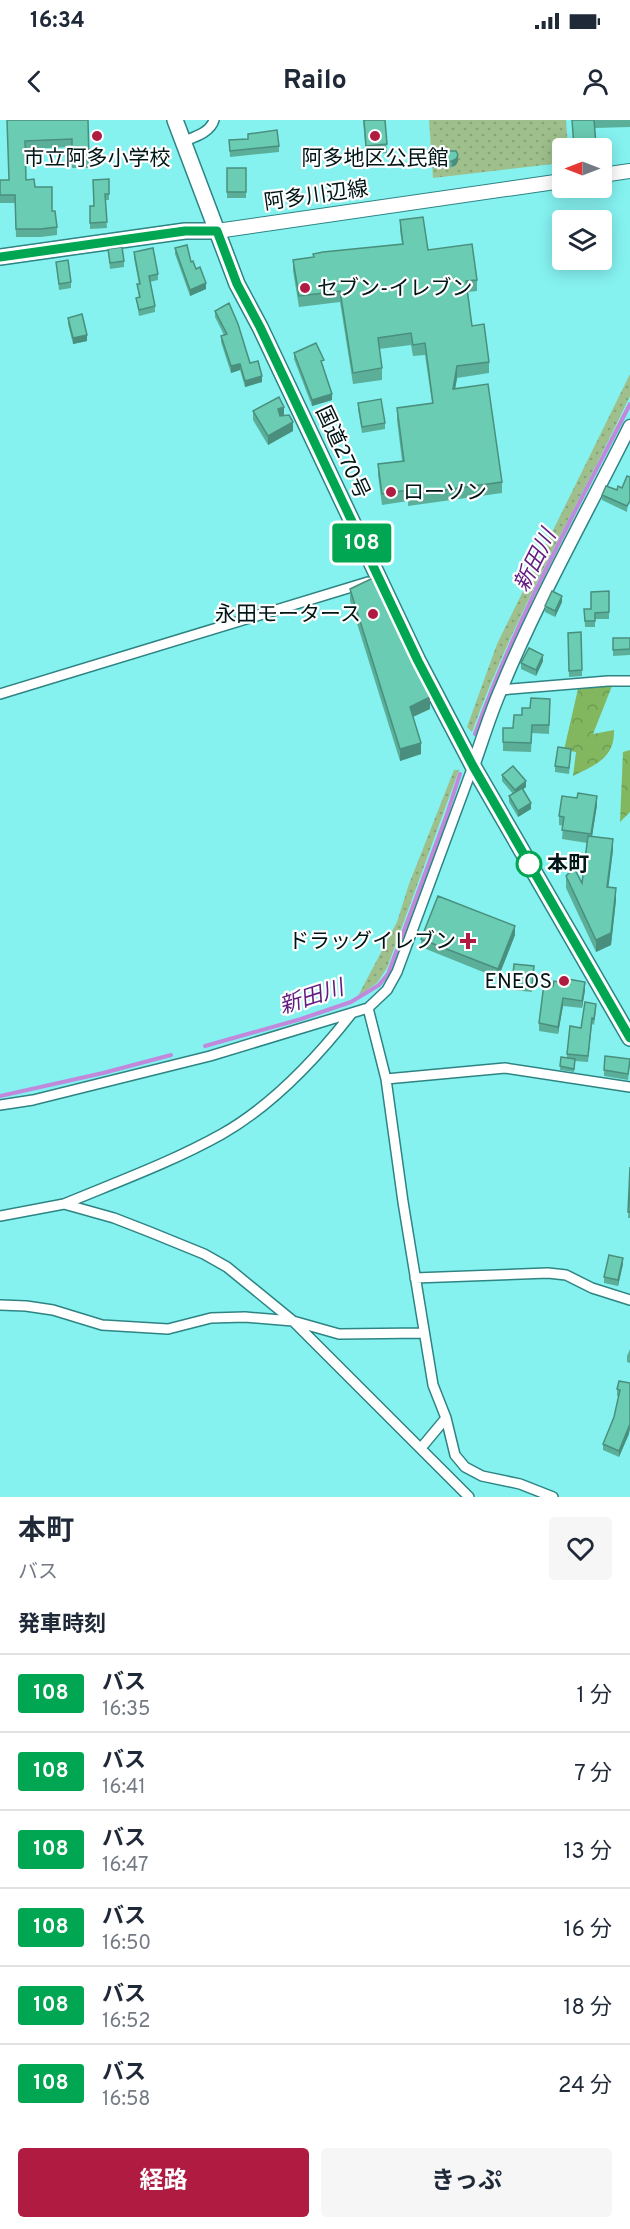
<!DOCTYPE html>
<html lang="ja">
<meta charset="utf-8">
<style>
body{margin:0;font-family:Overpass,"Noto Sans JP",sans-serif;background:#f6f6f7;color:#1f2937;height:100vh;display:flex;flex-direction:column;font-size:22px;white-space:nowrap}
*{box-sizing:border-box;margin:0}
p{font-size:20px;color:#747a83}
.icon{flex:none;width:33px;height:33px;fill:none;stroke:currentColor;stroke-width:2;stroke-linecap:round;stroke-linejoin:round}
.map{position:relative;height:1377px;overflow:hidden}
.drawer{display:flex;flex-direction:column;background:#fff;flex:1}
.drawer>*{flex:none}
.badge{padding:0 12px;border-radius:4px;font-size:21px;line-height:39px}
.needle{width:39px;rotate:270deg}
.tools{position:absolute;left:552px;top:18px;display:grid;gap:12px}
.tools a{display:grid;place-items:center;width:60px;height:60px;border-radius:6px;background:#fff;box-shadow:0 3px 15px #0003;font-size:30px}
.map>.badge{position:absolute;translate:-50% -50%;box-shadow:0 0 0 3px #fff}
h2{padding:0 18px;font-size:22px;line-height:54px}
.round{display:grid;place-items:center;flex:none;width:63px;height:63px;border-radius:6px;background:#f6f6f7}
.headline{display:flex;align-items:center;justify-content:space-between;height:102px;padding:0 18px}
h1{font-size:28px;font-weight:700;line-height:45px}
.button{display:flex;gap:12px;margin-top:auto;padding:12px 18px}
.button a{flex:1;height:69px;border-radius:6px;background:#b01c41;color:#fff;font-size:24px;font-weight:700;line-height:69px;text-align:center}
.button a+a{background:#f6f6f7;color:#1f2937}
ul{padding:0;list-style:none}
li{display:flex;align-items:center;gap:18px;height:78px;padding:0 18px;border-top:2px solid #e0e1e3}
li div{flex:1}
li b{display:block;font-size:22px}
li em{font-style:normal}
li .badge{min-width:66px;font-weight:700;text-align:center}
.status{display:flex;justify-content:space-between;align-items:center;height:42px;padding:0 30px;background:#fff;direction:ltr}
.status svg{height:16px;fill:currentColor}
header{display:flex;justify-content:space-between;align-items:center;height:78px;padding:0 18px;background:#fff;font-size:27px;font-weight:700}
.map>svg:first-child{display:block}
</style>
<div class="status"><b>16:34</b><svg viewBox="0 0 49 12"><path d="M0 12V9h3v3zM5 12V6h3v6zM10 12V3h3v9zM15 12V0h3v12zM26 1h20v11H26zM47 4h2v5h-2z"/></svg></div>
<header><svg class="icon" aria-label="back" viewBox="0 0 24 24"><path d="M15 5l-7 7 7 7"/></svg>Railo<svg class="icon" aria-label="person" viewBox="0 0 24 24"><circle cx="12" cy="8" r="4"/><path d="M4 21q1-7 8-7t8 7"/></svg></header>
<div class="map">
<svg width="630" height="1377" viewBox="0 0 630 1377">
<defs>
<pattern id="forest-crowns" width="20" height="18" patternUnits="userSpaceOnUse" patternTransform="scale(1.5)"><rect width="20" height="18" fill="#82b760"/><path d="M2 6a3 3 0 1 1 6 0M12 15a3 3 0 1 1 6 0" fill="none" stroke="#6e9c52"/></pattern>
<pattern id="park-dots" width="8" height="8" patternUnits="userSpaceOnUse" patternTransform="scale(1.5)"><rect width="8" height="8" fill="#9fc08c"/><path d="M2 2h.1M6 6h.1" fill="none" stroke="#87a478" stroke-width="1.8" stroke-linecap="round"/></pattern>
</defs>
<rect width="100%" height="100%" fill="#85f2f0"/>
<path fill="url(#forest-crowns)" d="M612,566L593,614L614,610C615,638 595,645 573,656L576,632L564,630L578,569Z
M630,630V692L620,702L623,632Z"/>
<path fill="url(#park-dots)" d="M429,0H566L568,28H562V43L433,58Z
M630,254V276C577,388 514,495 472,612L467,607L497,524Z
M454,650H459L387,848L377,863L358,876L397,802L409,764Z"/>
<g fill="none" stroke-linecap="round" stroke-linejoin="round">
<path stroke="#c189dc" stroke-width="4" d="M475,614C516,499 575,392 630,284
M205,926L301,899L351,882L379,865L388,854L446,697L460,654
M0,976L103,953L171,935"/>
<g stroke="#2e8483" stroke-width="12">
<path id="minor" d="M182,22C194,17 210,13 214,0
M500,570L608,561H630
M0,574L368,462
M368,888L386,959L403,1082L433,1265L446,1298L455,1335L465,1347L482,1356L520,1364L553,1377
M386,959L505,948L630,967
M0,985L33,980L210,936L368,888L387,870L397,852L473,646
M64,1084C117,1062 172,1042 222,1014C273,985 316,939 352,893
M0,1096L64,1084L114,1098L150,1112L204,1134L227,1147L293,1201L469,1377
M415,1158L548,1153L566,1155L592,1168L630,1180
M0,1185L26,1186L53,1190L102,1205L168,1209L211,1198L245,1197L293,1201L339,1214L424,1213
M421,1328L446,1298"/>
</g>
<g stroke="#2e8483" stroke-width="15">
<path id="tertiary" d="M473,646C482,621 490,594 501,569C538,479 587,393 630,306"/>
</g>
<g stroke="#2e8483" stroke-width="16">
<path id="secondary" d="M602,55L630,51
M217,111L562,61"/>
</g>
<g stroke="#2e8483" stroke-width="18">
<path id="trunk" d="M175,0L237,164L260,207L418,541L473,646L630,918
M0,137L185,111H217"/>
</g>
<use href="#minor" stroke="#fff" stroke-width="9"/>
<use href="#tertiary" stroke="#fff" stroke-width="12"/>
<use href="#secondary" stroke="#fff" stroke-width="14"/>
<use href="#trunk" stroke="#fff" stroke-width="15"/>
</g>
<path fill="#5baf99" d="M7,0H88L89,48H72V27L25,29L26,60L35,67L52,91L57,107V115L41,117H16L15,83H0V60H9Z
M363,0H385L387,33L366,35Z
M572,0H630V7L595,8L596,28H574Z
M229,20L279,26V32L230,37Z
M430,37L458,41L456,45L452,47L436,49L432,47L430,43Z
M227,48H246V78H227Z
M109,59V80H105L107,108L90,109V86H94Z
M400,100L428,130L477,160V171L468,172L472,206L489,242V253L457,258L455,269L502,362V373L408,386V381L382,385L378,355V344L402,341L397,300V288L432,283L425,235L413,236L411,225L379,229L382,248V260L353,264L340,182L299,187L293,151V140L313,137V134L402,124L400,111Z
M175,128L191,142L206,169L190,176L175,134Z
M108,129L124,141V147L110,149Z
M134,132L158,154V160L150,162L155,186V192L139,196L136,178L139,177L137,164H139L134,138Z
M56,142L71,162V168L59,170Z
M215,191L250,243L262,262L245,267L240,250L231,253L221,222V216L224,215L215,197Z
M68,198L87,221L73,224L68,204Z
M294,233L324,246L323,247L332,280L312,286L294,239Z
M358,283L385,303V309L362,313L358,289Z
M253,291L284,295L293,311L268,325L253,300Z
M630,357L627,392L602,380V375L617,370L622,368Z
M350,469L430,589L413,597L421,634L400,641L350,481Z
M609,471V499H595V507H585L584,489H591Z
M562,482L555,497L545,492V486Z
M581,512L582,556L569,557L568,513Z
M613,518H630V535L613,536Z
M543,541L536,556L521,549V543Z
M550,579L549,614L532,613L531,632L503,631V608H513L522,595Z
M571,635L569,654L555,652V646Z
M502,655L526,667L523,669L531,689L518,697L509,682V676L513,674L502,661Z
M597,685L592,716L613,730L608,767L616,780L611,825L596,832L566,768V756L582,763L587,723L562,719L563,706L559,705V696Z
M515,815L498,858L421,827V819Z
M534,852L532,872L512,870V864Z
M568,859L585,870L582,888L563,886L558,914L539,911V903L553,866L568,863Z
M596,890L594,905L592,904L588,942L575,941L574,952L560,950L561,937L567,938V934L581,908Z
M630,945L628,960L604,956V950Z
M630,1047V1098H628Z
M623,1144L618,1166L604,1163V1157Z
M630,1229V1243L627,1242V1236Z
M630,1263V1310L619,1337L603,1330V1324L614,1297L619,1276H617V1269Z"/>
<path fill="#4a8f7d" d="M458,35V41L456,45L452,47V41Z
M206,163V169L190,176V170Z
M87,215V221L73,224V218Z
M240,244V250L231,253V246Z
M457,246V258L453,281V269Z
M262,256V262L245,267V261Z
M332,274V280L312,286V280Z
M284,287V296L278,298V289Z
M293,302V311L268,325V316Z
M562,476V482L555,497V491Z
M543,535V541L536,556V550Z
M430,577V589L410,598V587Z
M421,623V634L400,641V629Z
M526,661V667L515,676V670Z
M597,676V685L591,723V714Z
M531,683V689L518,697V691Z
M613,719V730L607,779V767Z
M616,768V780L611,825L596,832V820Z
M515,806V815L498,858V849Z
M585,862V870L582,888V881Z
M563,878V886L558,914V907Z
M623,1138V1144L618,1166V1160Z
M630,1304L629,1314L619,1337V1331Z"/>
<path fill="#6accb2" stroke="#4a8f7d" stroke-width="1.5" d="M7,0H88L89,40H72V19L25,21L26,60L34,59L35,67H52V91H55L57,107L41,109H16L15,75H0V60H9Z
M364,0H385L387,24L366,26Z
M572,0H594L596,25L574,27Z
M277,10L279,26L230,31L229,20L248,19V14Z
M435,31H456L458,35L456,39L452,41L436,43L432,41L430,37Z
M227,48H246V72H227Z
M109,59V74H105L107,102L90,103V86H94L93,60Z
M423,97L428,130L472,124L477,160L466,161L472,206L484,204L489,242L457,246L453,269L488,264L502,362L408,375V370L382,374L378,344L404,341L397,288L433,283L425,223L413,225L411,213L378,218L382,248L353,253L340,171L299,176L293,140L314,137L313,134L323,132L403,124L400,100Z
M187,125L191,142L193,141L196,149L200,147L206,163L190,170L175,128Z
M122,127L124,141L110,143L108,129Z
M153,128L158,154L149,156L155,186L139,190L136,178L140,177L137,164H140L134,132Z
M68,140L71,162L59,164L56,142Z
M229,183L238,204L250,243L258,241L262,256L245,261L240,244L231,246L221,216L227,214L215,191Z
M82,194L87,215L73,218L68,198Z
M316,223L324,240L321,241L332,274L312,280L294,233Z
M279,277L284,287L278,289L280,296L289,295L293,302L268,316L253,291Z
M381,279L385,303L362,307L358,283Z
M627,356L630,357V381L627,386L602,375L606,366L617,370L618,366L622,368Z
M373,458L430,577L410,587L421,623L400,629L350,469Z
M552,471L562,476L555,491L545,486Z
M609,471V492L595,493V501H585L584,489H591V472Z
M581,512L582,550L569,551L568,513Z
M613,518H630V529L613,530Z
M529,528L543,535L536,550L521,543Z
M531,578L550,579L549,605H532L531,623L503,622V608H513L514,595H522V588H530Z
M558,627L571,629L569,648L555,646Z
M513,646L526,661L515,670L502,655Z
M522,668L531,683L518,691L509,676Z
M578,673L597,676L591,714L562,710L564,697L559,696L562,676L577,678Z
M588,716L613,719L607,767L616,768L611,813L596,820L566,756L574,748L582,763Z
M438,776L515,806L498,849L421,819Z
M514,844L534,846L532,866L512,864Z
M568,859L585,862L582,881L563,878L558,907L539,903L544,864L553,866L554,861L570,864Z
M585,882L596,884L594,899L592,898L588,936L567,934L570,906L581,908Z
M605,936L630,939L628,954L604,950Z
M561,937L575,939L574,949L560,946Z
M630,1047V1092H628Z
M609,1135L623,1138L618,1160L604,1157Z
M619,1261L630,1263V1304L619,1331L603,1324L614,1297L620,1270L617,1269Z"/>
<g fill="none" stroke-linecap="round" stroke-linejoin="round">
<g stroke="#fff" stroke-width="14">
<path id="line" d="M0,137L185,111H217L237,164L260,207L418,541L473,646L630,918"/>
</g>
<use href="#line" stroke="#00a651" stroke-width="9"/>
</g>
<g fill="#b01c41" stroke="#fefefe" stroke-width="2">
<circle cx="97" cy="16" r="6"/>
<circle cx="375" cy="16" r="6"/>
<circle cx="305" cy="168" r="6"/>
<circle cx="391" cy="372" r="6"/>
<circle cx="373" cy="494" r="6"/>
<path d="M465 812h6v6h6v6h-6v6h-6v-6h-6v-6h6z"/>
<circle cx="564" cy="861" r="6"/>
</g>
<circle fill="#fff" stroke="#00a651" stroke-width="3" cx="529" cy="744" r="12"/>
<g text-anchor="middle" stroke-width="4.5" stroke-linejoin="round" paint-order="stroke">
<g font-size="21" fill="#001515" stroke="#fefefe" text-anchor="end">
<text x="97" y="45" text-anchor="middle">市立阿多小学校</text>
<text x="375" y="45" text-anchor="middle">阿多地区公民館</text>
<text x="317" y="175" text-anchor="start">セブン-イレブン</text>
<text x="403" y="379" text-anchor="start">ローソン</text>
<text x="361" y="501">永田モータース</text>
<text x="456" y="828">ドラッグイレブン</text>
<text x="552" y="868">ENEOS</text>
</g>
<g font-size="21" fill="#001515" stroke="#fefefe">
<text transform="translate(316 75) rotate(-8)" y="7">阿多川辺線</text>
<text transform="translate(343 332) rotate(65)" y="7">国道270号</text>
</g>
<g font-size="21" font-weight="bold" fill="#001515" stroke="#fefefe" text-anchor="start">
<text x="547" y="751">本町</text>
</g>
<g font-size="22" font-style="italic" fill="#621c7e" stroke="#fefefe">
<text transform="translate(534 440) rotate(-63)" y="8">新田川</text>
<text transform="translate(311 876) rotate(-18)" y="8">新田川</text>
</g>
</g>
</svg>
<div class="tools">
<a><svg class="needle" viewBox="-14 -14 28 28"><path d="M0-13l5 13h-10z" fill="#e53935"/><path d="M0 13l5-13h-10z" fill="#747a83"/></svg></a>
<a><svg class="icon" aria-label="layers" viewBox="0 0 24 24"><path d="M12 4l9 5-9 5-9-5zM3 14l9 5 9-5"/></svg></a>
</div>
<b class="badge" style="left:362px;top:423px;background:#00a651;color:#fff">108</b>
</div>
<section class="drawer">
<div class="headline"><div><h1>本町</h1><p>バス</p></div><a class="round"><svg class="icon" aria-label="heart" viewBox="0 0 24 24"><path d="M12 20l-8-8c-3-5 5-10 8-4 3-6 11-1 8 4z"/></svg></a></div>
<h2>発車時刻</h2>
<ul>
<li><span class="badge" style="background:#00a651;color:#fff">108</span><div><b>バス</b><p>16:35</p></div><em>1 分</em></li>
<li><span class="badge" style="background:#00a651;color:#fff">108</span><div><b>バス</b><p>16:41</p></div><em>7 分</em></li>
<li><span class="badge" style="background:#00a651;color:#fff">108</span><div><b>バス</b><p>16:47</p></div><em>13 分</em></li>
<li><span class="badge" style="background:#00a651;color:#fff">108</span><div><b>バス</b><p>16:50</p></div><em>16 分</em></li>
<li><span class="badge" style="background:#00a651;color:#fff">108</span><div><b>バス</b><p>16:52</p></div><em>18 分</em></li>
<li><span class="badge" style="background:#00a651;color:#fff">108</span><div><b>バス</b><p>16:58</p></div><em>24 分</em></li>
</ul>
<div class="button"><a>経路</a><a>きっぷ</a></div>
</section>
